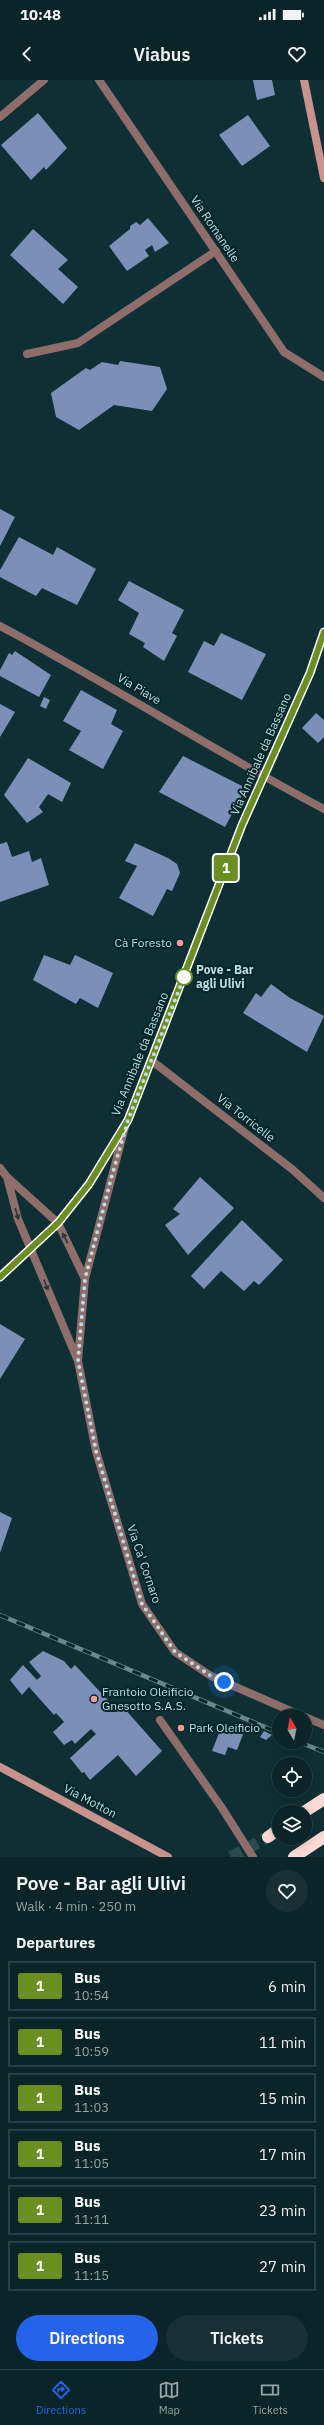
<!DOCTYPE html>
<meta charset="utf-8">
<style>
body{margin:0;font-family:"IBM Plex Sans",sans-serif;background:#183033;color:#f1f3f6;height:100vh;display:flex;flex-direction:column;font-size:15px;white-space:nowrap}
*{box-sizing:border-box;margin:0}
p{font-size:13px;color:#99a4a7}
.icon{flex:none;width:22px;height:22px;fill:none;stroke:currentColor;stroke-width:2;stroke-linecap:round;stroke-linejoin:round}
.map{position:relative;height:1777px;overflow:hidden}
.details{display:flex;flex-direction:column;background:#0a2427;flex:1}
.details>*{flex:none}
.badge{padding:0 8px;border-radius:3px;font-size:14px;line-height:26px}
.needle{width:26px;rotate:350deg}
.controls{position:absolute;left:272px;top:1629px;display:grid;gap:8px}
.controls a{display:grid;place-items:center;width:40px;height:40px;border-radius:50%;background:#0a2427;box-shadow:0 2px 10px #0003,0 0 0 1px #2a4144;font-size:20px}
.you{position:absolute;width:20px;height:20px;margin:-10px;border:3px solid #fff;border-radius:50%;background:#1a73e8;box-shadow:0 0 0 6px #1a73e833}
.map>.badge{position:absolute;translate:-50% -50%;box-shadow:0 0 0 2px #fff}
h2{padding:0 16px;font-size:15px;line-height:36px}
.round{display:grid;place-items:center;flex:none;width:42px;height:42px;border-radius:21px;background:#183033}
.head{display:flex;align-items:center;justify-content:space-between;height:68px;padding:0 16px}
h1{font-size:19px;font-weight:600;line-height:30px}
.action{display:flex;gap:8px;margin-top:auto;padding:8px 16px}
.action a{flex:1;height:46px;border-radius:24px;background:#2563eb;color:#fff;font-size:16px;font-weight:600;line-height:46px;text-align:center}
.action a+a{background:#183033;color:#f1f3f6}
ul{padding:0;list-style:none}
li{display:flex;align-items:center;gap:12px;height:50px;margin:0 8px 6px;padding:0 8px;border:2px solid #2a4144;border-radius:0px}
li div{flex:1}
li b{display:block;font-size:15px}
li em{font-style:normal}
li .badge{min-width:44px;font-weight:700;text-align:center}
.status{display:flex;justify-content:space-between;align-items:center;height:28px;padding:0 20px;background:#0a2427;direction:ltr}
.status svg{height:11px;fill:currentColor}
header{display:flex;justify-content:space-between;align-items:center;height:52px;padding:0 16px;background:#0a2427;font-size:18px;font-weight:600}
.dock{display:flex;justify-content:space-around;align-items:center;height:56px;border-top:1px solid #2a4144;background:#0a2427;font-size:11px;color:#99a4a7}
.dock a{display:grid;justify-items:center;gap:2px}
.dock .on{color:#2563eb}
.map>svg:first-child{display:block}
</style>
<div class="status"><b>10:48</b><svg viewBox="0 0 49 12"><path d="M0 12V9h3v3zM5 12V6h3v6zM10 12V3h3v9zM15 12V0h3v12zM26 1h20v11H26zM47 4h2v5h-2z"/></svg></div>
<header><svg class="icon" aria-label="back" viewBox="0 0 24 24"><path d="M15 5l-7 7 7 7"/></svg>Viabus<svg class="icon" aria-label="heart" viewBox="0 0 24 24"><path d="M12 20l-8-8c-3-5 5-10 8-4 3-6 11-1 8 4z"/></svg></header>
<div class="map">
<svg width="324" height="1777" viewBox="0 0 324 1777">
<rect width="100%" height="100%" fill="#0e3034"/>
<path fill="#7c8fb9" d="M253,0H272L275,15L257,20Z
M38,33L67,68L46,90L44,87L31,100L1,65Z
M248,35L270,66L242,86L219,55Z
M148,138L169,163L155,172L152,165L145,170L149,176L127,191L109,166L130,149V146L136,142L140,145Z
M33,149L68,180L58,189L78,207L63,224L10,175Z
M120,281L160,287L167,309L152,331L114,325L79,350L56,337L51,313L86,288L90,290L102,282L118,285Z
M0,429L15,437L0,466Z
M19,457L53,475L57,467L96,489L77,525L42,508L36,516L0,497V490Z
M129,501L184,530L172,553L177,556L164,581L143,567L145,563L129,554L139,533L118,520Z
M221,553L266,574L242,620L188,592L204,561L214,566Z
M15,571L51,595L39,617L0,596V590L9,573L12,575Z
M81,610L117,630L111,644L123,651L103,689L69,670L81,651L63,641Z
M44,617L50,620L46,629L40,626Z
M0,624L15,632L0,657Z
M316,633L324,640V657L318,663L302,648Z
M183,676L246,708L225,747L159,712Z
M28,678L71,703L62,722L48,714L39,727L43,732L27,743L4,715Z
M7,762L12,777L29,771L32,782L41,778L49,805L0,822V764Z
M135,763L168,778L177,784L180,793L172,811L167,809L153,836L119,818L137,786L125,781Z
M44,875L70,885L75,875L113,893L98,928L80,918L76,924L33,900Z
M271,904L290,918L324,936L307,972L243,933L256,913L261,917Z
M200,1097L234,1128L188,1175L165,1145L180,1134L173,1129Z
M242,1140L283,1180L259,1205L254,1201L244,1211L221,1191L204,1209L191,1196Z
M0,1244L25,1259L0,1299Z
M0,1432L12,1438L0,1473Z
M43,1571L64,1581L71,1589L75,1585L118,1631L123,1627L162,1671L136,1696L118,1675L90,1700L84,1692L82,1693L70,1678L96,1654L91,1649L75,1664L72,1660L64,1665L53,1652L64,1642L56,1633L54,1635L29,1607L22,1615L10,1600L23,1585L37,1600L41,1596L29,1582Z
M223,1643L244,1652L237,1670L228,1667L225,1675L212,1671Z
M264,1651L272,1655L266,1660L260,1657Z"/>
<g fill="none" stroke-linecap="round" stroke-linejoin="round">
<path stroke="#294a4e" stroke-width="12" stroke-dasharray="12 6" stroke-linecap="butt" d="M231,1777L268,1757"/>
<path stroke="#8f6d6a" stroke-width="8" d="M27,274L78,263L216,171
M160,1640L222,1728L253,1777"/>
<path stroke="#8f6d6a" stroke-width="8" d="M99,0L284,272L324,297
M0,37L44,0
M0,546C110,604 214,671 324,729
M152,981L292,1089L324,1118
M0,1088L7,1097L58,1143L85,1199
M7,1097L18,1139L78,1281L96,1371L142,1524L175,1572L211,1596L302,1636
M78,1280L85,1199L125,1047
M305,1637L324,1645"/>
<path stroke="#c9938d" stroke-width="8" d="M304,0L324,98
M0,1197L58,1143L89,1104L128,1040L242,745L310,593L324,552
M0,1687L168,1777"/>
<path stroke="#fcd9d5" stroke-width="12" d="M304,1732L324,1719
M268,1757L279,1749
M294,1777L324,1757"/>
<g stroke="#68888c" stroke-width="4.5">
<path id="rail" d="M0,1535L279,1653
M299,1662L324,1672"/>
</g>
<use href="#rail" stroke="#03262a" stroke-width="3" stroke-dasharray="9" stroke-linecap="butt"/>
</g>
<defs><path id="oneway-solid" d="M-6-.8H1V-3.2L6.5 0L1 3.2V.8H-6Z"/></defs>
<g fill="#26383a">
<use href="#oneway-solid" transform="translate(17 1134) rotate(73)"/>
<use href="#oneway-solid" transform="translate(65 1158) rotate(-116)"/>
<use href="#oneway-solid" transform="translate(46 1205) rotate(68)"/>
</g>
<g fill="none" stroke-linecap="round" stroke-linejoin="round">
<g stroke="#fff" stroke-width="9">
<path id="line" d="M0,1197L58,1143L89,1104L128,1040L242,745L310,593L324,552"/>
</g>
<use href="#line" stroke="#6b8e23" stroke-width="6"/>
<path stroke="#bfdee2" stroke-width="4" stroke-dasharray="0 7.2" d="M184,897L186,892L128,1040L111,1099L85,1199L78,1281L96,1371L142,1524L175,1572L211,1596L224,1602"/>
</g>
<g fill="#f59c94" stroke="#03262a" stroke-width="1.5">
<circle cx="180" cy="863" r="4"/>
<circle cx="94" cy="1619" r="4"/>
<circle cx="181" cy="1648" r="4"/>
</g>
<circle fill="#fff" stroke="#6b8e23" stroke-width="2" cx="184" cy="897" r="8"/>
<g text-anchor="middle" stroke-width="4" stroke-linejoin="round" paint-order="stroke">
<g font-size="12" fill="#bfdee2" stroke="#03262a">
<text transform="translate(215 149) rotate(56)" y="4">Via Romanelle</text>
<text transform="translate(139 609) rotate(31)" y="4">Via Piave</text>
<text transform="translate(261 674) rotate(-66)" y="4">Via Annibale da Bassano</text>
<text transform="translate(140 974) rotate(-68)" y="4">Via Annibale da Bassano</text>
<text transform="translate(246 1038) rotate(38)" y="4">Via Torricelle</text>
<text transform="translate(144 1484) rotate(71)" y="4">Via Ca' Cornaro</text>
<text transform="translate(90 1721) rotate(28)" y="4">Via Motton</text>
</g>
<g font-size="12" fill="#bfdee2" stroke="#03262a" text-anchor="start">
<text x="172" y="867" text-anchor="end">Cà Foresto</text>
<text x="102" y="1616">Frantoio Oleificio<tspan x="102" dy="14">Gnesotto S.A.S.</tspan></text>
<text x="189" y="1652">Park Oleificio</text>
</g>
<g font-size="12" font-weight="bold" fill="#bfdee2" stroke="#03262a" text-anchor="start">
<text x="196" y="894">Pove - Bar<tspan x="196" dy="14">agli Ulivi</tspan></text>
</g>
</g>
</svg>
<div class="controls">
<a><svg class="needle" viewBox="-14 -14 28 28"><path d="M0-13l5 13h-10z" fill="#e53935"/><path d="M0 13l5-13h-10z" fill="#99a4a7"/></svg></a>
<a><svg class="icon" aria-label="locate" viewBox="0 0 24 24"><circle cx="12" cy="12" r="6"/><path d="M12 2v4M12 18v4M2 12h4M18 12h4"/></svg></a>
<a><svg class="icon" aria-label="layers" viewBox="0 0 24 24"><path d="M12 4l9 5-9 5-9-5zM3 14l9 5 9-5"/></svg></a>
</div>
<div class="you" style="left:224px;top:1602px"></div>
<b class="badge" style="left:226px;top:788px;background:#6b8e23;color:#fff">1</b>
</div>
<section class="details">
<div class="head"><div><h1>Pove - Bar agli Ulivi</h1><p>Walk · 4 min · 250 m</p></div><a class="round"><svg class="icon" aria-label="heart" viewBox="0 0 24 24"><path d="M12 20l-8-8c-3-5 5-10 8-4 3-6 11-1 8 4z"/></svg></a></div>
<h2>Departures</h2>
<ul>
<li><span class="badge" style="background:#6b8e23;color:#fff">1</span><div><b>Bus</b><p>10:54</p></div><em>6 min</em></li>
<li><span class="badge" style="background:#6b8e23;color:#fff">1</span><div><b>Bus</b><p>10:59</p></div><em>11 min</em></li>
<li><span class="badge" style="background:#6b8e23;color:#fff">1</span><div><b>Bus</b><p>11:03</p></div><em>15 min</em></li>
<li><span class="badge" style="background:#6b8e23;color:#fff">1</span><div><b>Bus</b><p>11:05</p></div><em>17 min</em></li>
<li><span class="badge" style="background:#6b8e23;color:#fff">1</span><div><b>Bus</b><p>11:11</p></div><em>23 min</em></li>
<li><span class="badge" style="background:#6b8e23;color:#fff">1</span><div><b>Bus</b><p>11:15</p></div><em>27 min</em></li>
</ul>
<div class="action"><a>Directions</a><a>Tickets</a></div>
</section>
<nav class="dock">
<a class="on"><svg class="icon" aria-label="directions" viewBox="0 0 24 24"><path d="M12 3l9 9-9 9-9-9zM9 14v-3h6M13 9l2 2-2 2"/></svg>Directions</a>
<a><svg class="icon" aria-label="map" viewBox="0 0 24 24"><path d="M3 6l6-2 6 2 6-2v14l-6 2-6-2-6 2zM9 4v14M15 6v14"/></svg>Map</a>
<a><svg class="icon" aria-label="tickets" viewBox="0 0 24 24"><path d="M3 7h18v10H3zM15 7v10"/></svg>Tickets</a>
</nav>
